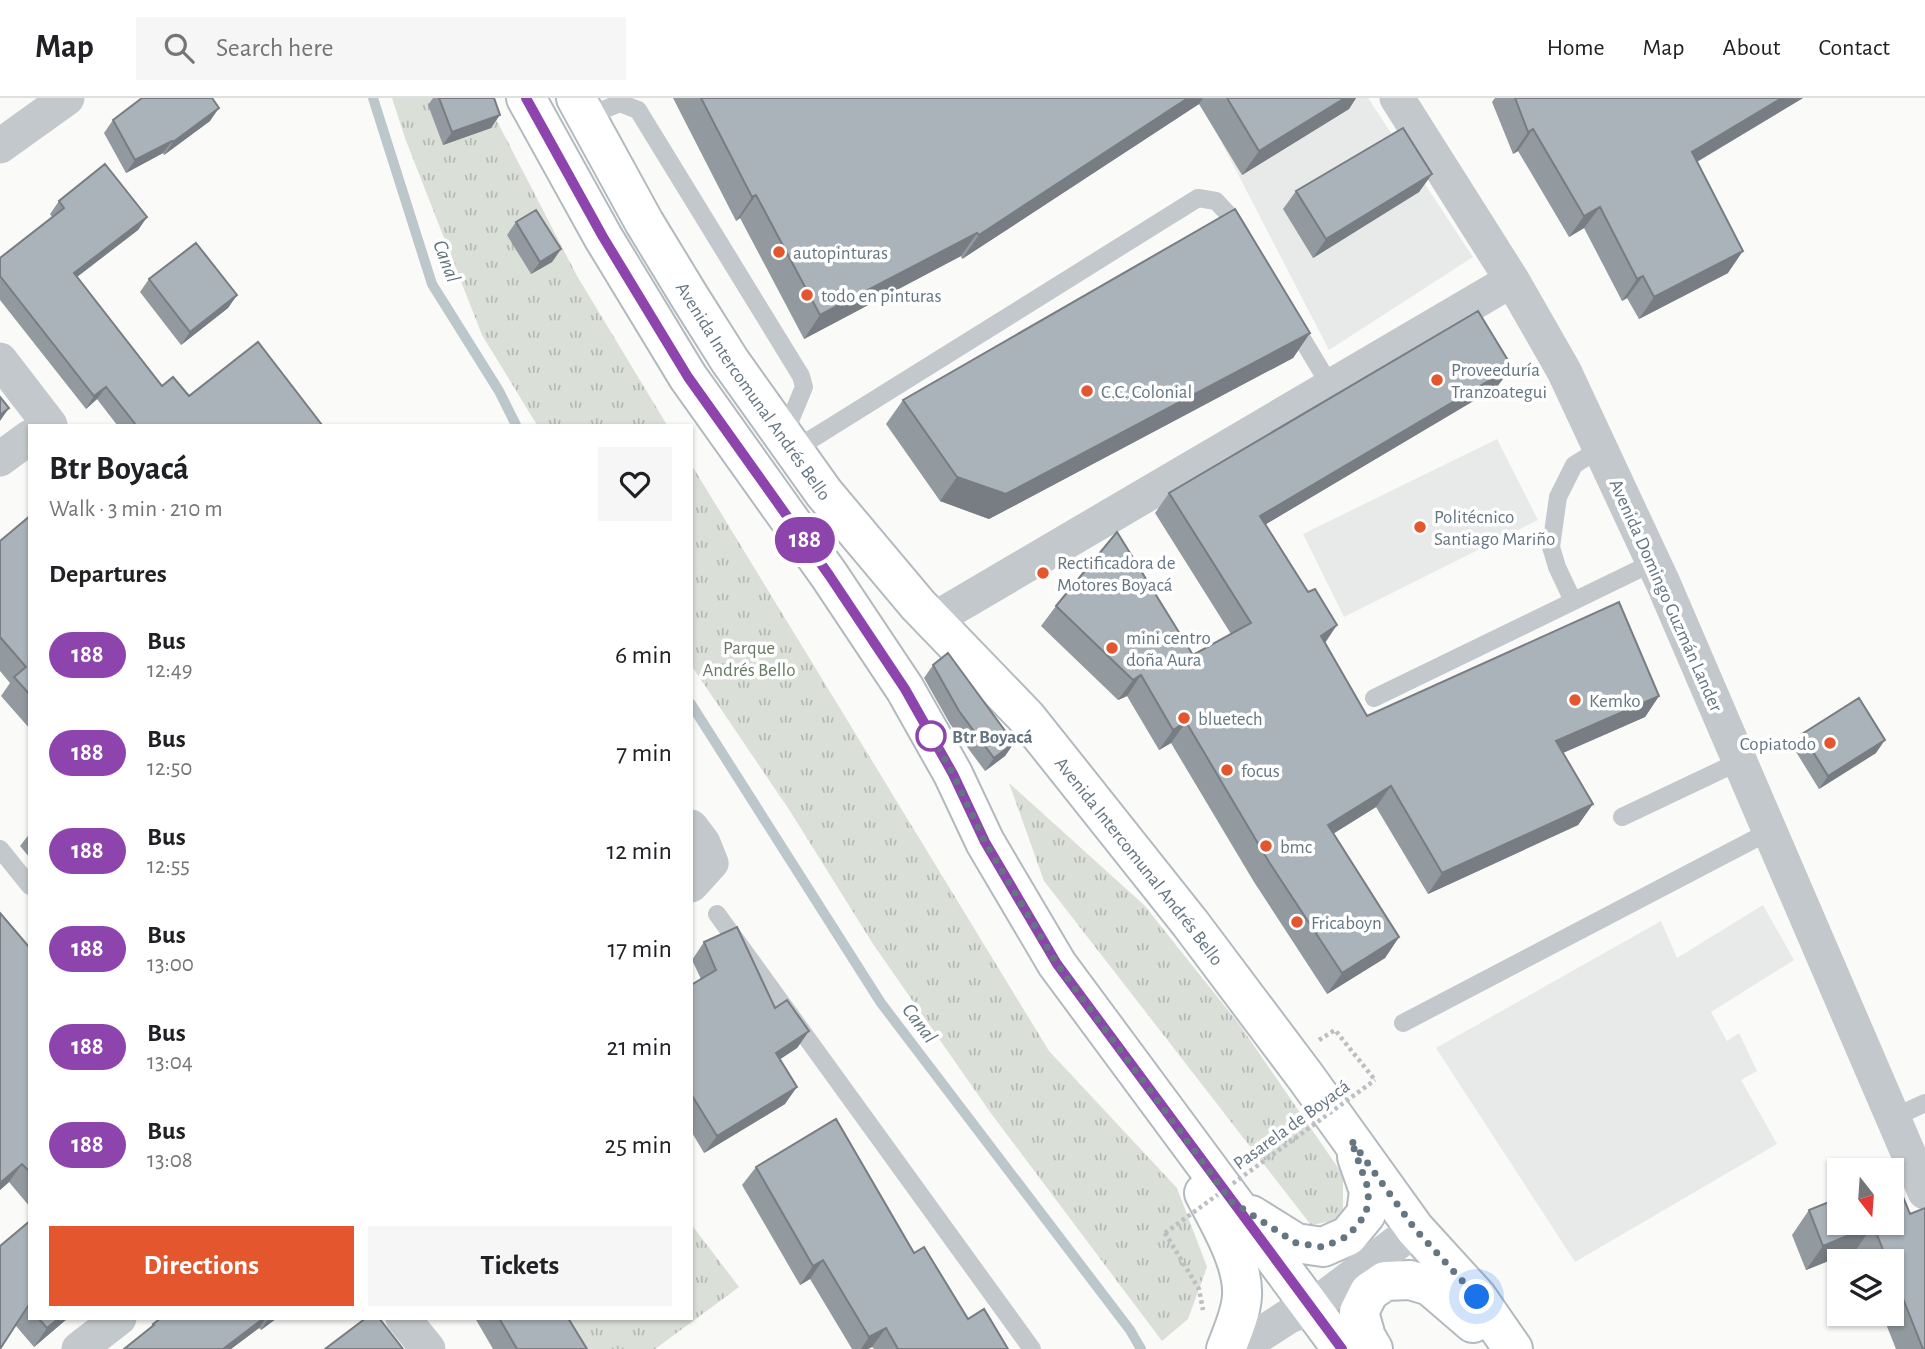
<!DOCTYPE html>
<meta charset="utf-8">
<style>
body{margin:0;font-family:"Alegreya Sans",sans-serif;background:#f6f6f6;color:#202124;height:100vh;display:flex;flex-direction:column;font-size:26px;white-space:nowrap}
*{box-sizing:border-box;margin:0}
p{font-size:23px;color:#757577}
.icon{flex:none;width:38px;height:38px;fill:none;stroke:currentColor;stroke-width:2;stroke-linecap:round;stroke-linejoin:round}
.map{position:relative;flex:1;overflow:hidden}
.drawer{position:absolute;left:28px;top:326px;width:665px;height:896px;display:flex;flex-direction:column;background:#fff;border-radius:0px;box-shadow:0 2px 5px #0004}
.drawer>*{flex:none}
.badge{padding:0 14px;border-radius:23px;font-size:24px;line-height:46px}
.needle{width:46px;rotate:163deg}
.buttons{position:absolute;left:1827px;top:1060px;display:grid;gap:14px}
.buttons a{display:grid;place-items:center;width:77px;height:77px;border-radius:0px;background:#fff;box-shadow:0 2px 5px #0004;font-size:35px}
.you{position:absolute;width:35px;height:35px;margin:-18px;border:5px solid #fff;border-radius:50%;background:#1a73e8;box-shadow:0 0 0 10px #1a73e833}
.map>.badge{position:absolute;translate:-50% -50%;box-shadow:0 0 0 4px #fff}
h2{padding:0 21px;font-size:26px;line-height:63px}
.round{display:grid;place-items:center;flex:none;width:74px;height:74px;border-radius:0px;background:#f6f6f6}
.summary{display:flex;align-items:center;justify-content:space-between;height:119px;padding:0 21px}
h1{font-size:33px;font-weight:700;line-height:52px}
.button{display:flex;gap:14px;margin-top:auto;padding:14px 21px}
.button a{flex:1;height:80px;border-radius:0px;background:#e4572e;color:#fff;font-size:28px;font-weight:700;line-height:80px;text-align:center}
.button a+a{background:#f6f6f6;color:#202124}
ul{padding:0;list-style:none}
li{display:flex;align-items:center;gap:21px;height:98px;padding:0 21px}
li div{flex:1}
li b{display:block;font-size:26px}
li em{font-style:normal}
li .badge{min-width:77px;font-weight:700;text-align:center}
header{display:flex;align-items:center;gap:42px;box-sizing:border-box;height:98px;padding:0 35px;background:#fff;border-bottom:2px solid #e0e0e0}
header strong{font-size:33px}
nav{display:flex;gap:38px;margin-inline-start:auto;font-size:24px}
.search{width:490px;height:63px;background:#f6f6f6;display:flex;align-items:center;gap:18px;box-sizing:border-box;padding:0 24px;border-radius:0px;color:#757577;font-size:26px}
.map>svg:first-child{display:block}
</style>
<header>
<strong>Map</strong>
<div class="search"><svg class="icon" aria-label="search" viewBox="0 0 24 24"><circle cx="10" cy="10" r="6"/><path d="M15 15l6 6"/></svg>Search here</div>
<nav><a>Home</a><a>Map</a><a>About</a><a>Contact</a></nav>
</header>
<div class="map">
<svg width="1925" height="1251" viewBox="0 0 1925 1251">
<defs>
<pattern id="park-tufts" width="24" height="20" patternUnits="userSpaceOnUse" patternTransform="scale(1.75)"><rect width="24" height="20" fill="#dadfd7"/><path d="M3 7l-1-3M5 7V3M7 7l1-3M15 17l-1-3M17 17v-4M19 17l1-3" fill="none" stroke="#b4b9b4"/></pattern>
</defs>
<rect width="100%" height="100%" fill="#fafaf8"/>
<path fill="#e8e9e9" d="M1261,0H1368L1473,159L1329,252L1213,28Z
M1497,341L1538,422L1344,519L1303,436Z
M1763,807L1794,862L1711,914L1727,943L1739,935L1757,973L1741,982L1777,1046L1575,1164L1436,950L1661,823L1677,860Z"/>
<path fill="url(#park-tufts)" d="M392,0H485L577,178L667,327H537L482,237L405,40Z
M691,366L1049,953L1177,1090L1207,1169L1188,1221L1162,1243L990,1014L873,846L790,713L691,567Z
M1009,685L1144,807L1239,926L1343,1077V1121L1311,1127L1044,783Z
M691,1126L739,1189L655,1251H584L560,1220H691Z"/>
<g fill="none" stroke-linecap="round" stroke-linejoin="round">
<path stroke="#bbc7cb" stroke-width="10" d="M373,0L432,186L499,293L516,327
M691,606L881,905L1130,1232L1141,1251"/>
<g stroke="#b3babf" stroke-width="42">
<g id="secondary">
<path d="M526,0L603,139L688,279L829,477L905,591L953,676L985,744L1057,866L1342,1251"/>
<path id="s1" d="M576,0L644,124L689,198L730,263L824,395L918,507L1027,620L1190,825L1305,978L1415,1131L1477,1199L1513,1251"/>
<path d="M1204,1095C1219,1124 1244,1165 1242,1198C1241,1216 1232,1235 1226,1251"/>
<path d="M1251,1117L1296,1145L1323,1149L1348,1138L1366,1116L1369,1093L1357,1059"/>
<path d="M1373,1251L1366,1239L1359,1214L1369,1194L1385,1183L1410,1182L1430,1188L1473,1225"/>
</g>
</g>
<path stroke="#bbbfc2" stroke-width="4.5" stroke-dasharray="3.5 3.5" stroke-linecap="butt" d="M1319,942L1335,932L1375,982
M1165,1135L1199,1191L1203,1212"/>
<path stroke="#c3c8cc" stroke-width="18" d="M586,19L620,5L638,12L801,278L804,289L784,337
M1292,224L1331,289
M794,352L1198,100L1216,103L1229,117L1241,136
M1573,503L1557,469L1551,449L1558,399L1574,367L1601,350
M1374,600L1654,464
M1622,719L1740,663
M0,751L30,788
M717,816L1032,1251
M1403,925L1770,733
M1893,1020L1925,1005"/>
<path stroke="#c3c8cc" stroke-width="35" d="M1397,0L1512,182L1564,273L1663,485L1925,1094
M0,48L67,0
M0,262L50,327
M0,361L30,339
M933,522L1512,182
M691,729L703,745L711,765L691,787
M403,1220L428,1251
M79,1251L119,1220
M1238,1251L1289,1218L1311,1210L1415,1131"/>
<use href="#secondary" stroke="#fff" stroke-width="38"/>
<path stroke="#bbbfc2" stroke-width="4.5" stroke-dasharray="3.5 3.5" stroke-linecap="butt" d="M1165,1135L1375,982"/>
</g>
<path fill="#929a9f" d="M433,0H439L491,30L443,47L428,7Z
M673,0H1356L1349,11L1242,77L1199,6L962,161L961,158L804,241L740,120L736,123Z
M1495,0H1803L1697,64L1728,175L1639,221L1627,200L1622,203L1584,130L1569,139L1518,53L1513,56L1492,4Z
M113,22L210,23L164,57L163,55L126,75L104,35Z
M1432,76L1419,94L1313,160L1283,111L1296,93Z
M59,103L147,119L138,132L77,179L162,288L189,298L322,327H117L97,301L86,311L0,202V160L52,119L50,116Z
M516,124L561,151L552,164L531,176L507,137Z
M149,181L237,197L228,210L181,247L140,194Z
M1310,235L1293,260L989,421L940,403L886,326L903,302Z
M1497,289L1266,426L1325,545L1367,618L1659,598L1645,619L1563,655L1593,706L1578,727L1428,796L1376,709L1333,736L1399,839L1385,860L1327,896L1254,784L1171,645L1159,652L1127,598L1118,602L1041,528L1056,508L1193,557L1231,536L1155,415L1169,395Z
M30,418V631L1,598L10,585L0,573V443Z
M933,567L1014,645L1005,658L985,673L950,626L924,580Z
M1802,636L1876,655L1819,691L1793,649Z
M30,735V760L20,748Z
M0,815L30,850V1109L9,1084L0,1092Z
M704,844L775,910L809,933L797,950L780,961L785,1006L704,1055L691,1033V887L701,881L692,862Z
M756,1069L914,1155L968,1221L1008,1251H874L872,1249L868,1251H852L810,1181L800,1187L742,1087Z
M1809,1112L1910,1116L1925,1251H1896L1882,1216H1892V1164H1861L1856,1152L1806,1172L1792,1137Z
M30,1123V1220H68L34,1249L16,1228Z
M161,1220H277L261,1232L259,1230L231,1251H124L149,1231L153,1226Z
M475,1220H568L587,1251H493Z"/>
<path fill="#777d82" d="M1188,0H1203L1199,6L962,161L979,137Z
M1345,0H1356L1349,11L1242,77L1259,53Z
M1782,0H1803L1676,76L1692,54Z
M219,10L210,23L164,57L173,44Z
M500,17L491,30L443,47L452,34Z
M1533,31L1518,53L1513,56L1528,34Z
M172,43L163,55L126,75L135,62Z
M1432,76L1419,94L1313,160L1326,141Z
M756,97L740,120L736,123L752,99Z
M1600,109L1584,130L1569,139L1584,118Z
M147,119L138,132L65,188L74,175Z
M977,135L961,158L804,241L820,217Z
M561,151L552,164L531,176L540,164Z
M1743,153L1728,175L1639,221L1654,199Z
M1643,178L1627,200L1622,203L1637,181Z
M237,197L228,210L181,247L190,234Z
M1310,235L1293,260L989,421L940,403L957,379Z
M1512,269L1497,289L1246,438L1260,418Z
M106,289L97,301L86,311L94,298Z
M9,310L0,323V317Z
M1337,527L1323,548L1321,538Z
M1141,577L1127,598L1118,602L1133,582Z
M1659,598L1645,619L1542,664L1556,643Z
M1186,624L1171,645L1159,652L1173,632Z
M1885,642L1876,655L1819,691L1828,678Z
M1014,645L1005,658L985,673L994,660Z
M1391,688L1376,709L1313,748L1328,727Z
M1593,706L1578,727L1428,796L1442,775Z
M1399,839L1385,860L1327,896L1342,875Z
M809,933L797,950L764,972L776,955Z
M797,989L785,1006L704,1055L717,1038Z
M22,1066L9,1084L0,1092V1085Z
M1873,1127L1856,1152L1806,1172L1823,1148Z
M823,1162L810,1181L800,1187L813,1168Z
M59,1220H68L34,1249L47,1230Z
M264,1220H266L259,1230L231,1251H223Z
M269,1220H277L261,1232Z
M886,1230L872,1249L868,1251H861L869,1239Z"/>
<path fill="#aab3b9" stroke="#777d82" stroke-width="2" d="M142,0H212L219,10L173,44L172,43L135,62L113,22Z
M439,0H494L500,17L452,34Z
M701,0H1188L979,137L977,135L820,217L756,97L752,99Z
M1227,0H1345L1259,53Z
M1515,0H1782L1692,54L1743,153L1654,199L1643,178L1637,181L1600,109L1584,118L1533,31L1528,34Z
M1403,30L1432,76L1326,141L1296,93Z
M105,66L147,119L74,175L162,288L173,279L189,298L258,244L322,327H136L106,289L94,298L0,178V160L64,110L59,103Z
M1235,111L1310,235L1006,396L957,379L903,302Z
M536,112L561,151L540,164L516,124Z
M196,145L237,197L190,234L149,181Z
M1478,213L1512,269L1260,418L1308,494L1315,491L1337,527L1321,538L1367,618L1619,504L1659,598L1556,643L1593,706L1442,775L1391,688L1328,727L1399,839L1342,875L1269,764L1186,624L1173,632L1141,577L1133,582L1056,508L1117,434L1193,557L1251,525L1169,395Z
M0,299L9,310L0,317Z
M30,418V597L14,579L26,569L0,539V443Z
M948,555L1014,645L994,660L959,613L933,567Z
M1859,600L1885,642L1828,678L1802,636Z
M0,815L30,850V1074L22,1066L0,1085Z
M737,829L775,910L787,902L809,933L776,955L797,989L717,1038L691,996V887L716,872L704,844Z
M836,1021L914,1155L924,1149L968,1221L984,1211L1008,1251H898L886,1230L869,1239L823,1162L813,1168L756,1069Z
M1898,1087L1910,1116L1925,1110V1251H1923L1892,1173V1164H1888L1873,1127L1823,1148L1809,1112L1839,1100V1125H1892V1089Z
M30,1123V1210L28,1208L0,1251V1148Z
M38,1220H59L47,1230Z
M161,1220H264L223,1251H124L154,1227L153,1226Z
M366,1220H379L403,1251H325Z
M499,1220H568L587,1251H517Z"/>
<g fill="none" stroke-linecap="round" stroke-linejoin="round">
<g stroke="#fff" stroke-width="16">
<path id="line" d="M526,0L603,139L688,279L829,477L905,591L953,676L985,744L1057,866L1342,1251"/>
</g>
<use href="#line" stroke="#8e44ad" stroke-width="10"/>
<path stroke="#657683" stroke-width="7" stroke-dasharray="0 12.6" d="M931,638L929,633L953,676L985,744L1057,866L1232,1104L1296,1145L1323,1149L1348,1138L1366,1116L1369,1093L1351,1042L1415,1131L1477,1199"/>
</g>
<g fill="#e4572e" stroke="#fff" stroke-width="2.5">
<circle cx="779" cy="154" r="7"/>
<circle cx="807" cy="197" r="7"/>
<circle cx="1437" cy="282" r="7"/>
<circle cx="1087" cy="293" r="7"/>
<circle cx="1420" cy="429" r="7"/>
<circle cx="1043" cy="475" r="7"/>
<circle cx="1112" cy="550" r="7"/>
<circle cx="1575" cy="602" r="7"/>
<circle cx="1184" cy="620" r="7"/>
<circle cx="1830" cy="645" r="7"/>
<circle cx="1227" cy="672" r="7"/>
<circle cx="1266" cy="748" r="7"/>
<circle cx="1297" cy="824" r="7"/>
</g>
<circle fill="#fff" stroke="#8e44ad" stroke-width="3.5" cx="931" cy="638" r="14"/>
<g text-anchor="middle" stroke-width="7" stroke-linejoin="round" paint-order="stroke">
<g font-size="19" fill="#657683" stroke="#fff" text-anchor="start">
<text x="793" y="161">autopinturas</text>
<text x="821" y="204">todo en pinturas</text>
<text x="1451" y="278">Proveeduría<tspan x="1451" dy="22">Tranzoategui</tspan></text>
<text x="1101" y="300">C.C. Colonial</text>
<text x="1434" y="425">Politécnico<tspan x="1434" dy="22">Santiago Mariño</tspan></text>
<text x="1057" y="471">Rectificadora de<tspan x="1057" dy="22">Motores Boyacá</tspan></text>
<text x="1126" y="546">mini centro<tspan x="1126" dy="22">doña Aura</tspan></text>
<text x="1589" y="609">Kemko</text>
<text x="1198" y="627">bluetech</text>
<text x="1816" y="652" text-anchor="end">Copiatodo</text>
<text x="1241" y="679">focus</text>
<text x="1280" y="755">bmc</text>
<text x="1311" y="831">Fricaboyn</text>
</g>
<g font-size="19" fill="#657683" stroke="#fff">
<text dy="7" stroke="none"><textPath href="#s1" startOffset="343">Avenida Intercomunal Andrés Bello</textPath></text>
<text transform="translate(1667 497) rotate(66)" y="7">Avenida Domingo Guzmán Lander</text>
<text dy="7" stroke="none"><textPath href="#s1" startOffset="952">Avenida Intercomunal Andrés Bello</textPath></text>
<text transform="translate(1291 1026) rotate(-36)" y="7">Pasarela de Boyacá</text>
</g>
<g font-size="19" fill="#687a64" stroke="#fff">
<text x="749" y="556">Parque<tspan x="749" dy="22">Andrés Bello</tspan></text>
</g>
<g font-size="19" font-weight="bold" fill="#657683" stroke="#fff" text-anchor="start">
<text x="952" y="645">Btr Boyacá</text>
</g>
<g font-size="21" font-style="italic" fill="#60757c" stroke="#fff">
<text transform="translate(447 163) rotate(69)" y="7">Canal</text>
<text transform="translate(920 925) rotate(53)" y="7">Canal</text>
</g>
</g>
</svg>
<div class="buttons">
<a><svg class="needle" viewBox="-14 -14 28 28"><path d="M0-13l5 13h-10z" fill="#e53935"/><path d="M0 13l5-13h-10z" fill="#757577"/></svg></a>
<a><svg class="icon" aria-label="layers" viewBox="0 0 24 24"><path d="M12 4l9 5-9 5-9-5zM3 14l9 5 9-5"/></svg></a>
</div>
<div class="you" style="left:1477px;top:1199px"></div>
<b class="badge" style="left:805px;top:442px;background:#8e44ad;color:#fff">188</b>
<section class="drawer">
<div class="summary"><div><h1>Btr Boyacá</h1><p>Walk · 3 min · 210 m</p></div><a class="round"><svg class="icon" aria-label="heart" viewBox="0 0 24 24"><path d="M12 20l-8-8c-3-5 5-10 8-4 3-6 11-1 8 4z"/></svg></a></div>
<h2>Departures</h2>
<ul>
<li><span class="badge" style="background:#8e44ad;color:#fff">188</span><div><b>Bus</b><p>12:49</p></div><em>6 min</em></li>
<li><span class="badge" style="background:#8e44ad;color:#fff">188</span><div><b>Bus</b><p>12:50</p></div><em>7 min</em></li>
<li><span class="badge" style="background:#8e44ad;color:#fff">188</span><div><b>Bus</b><p>12:55</p></div><em>12 min</em></li>
<li><span class="badge" style="background:#8e44ad;color:#fff">188</span><div><b>Bus</b><p>13:00</p></div><em>17 min</em></li>
<li><span class="badge" style="background:#8e44ad;color:#fff">188</span><div><b>Bus</b><p>13:04</p></div><em>21 min</em></li>
<li><span class="badge" style="background:#8e44ad;color:#fff">188</span><div><b>Bus</b><p>13:08</p></div><em>25 min</em></li>
</ul>
<div class="button"><a>Directions</a><a>Tickets</a></div>
</section>
</div>
